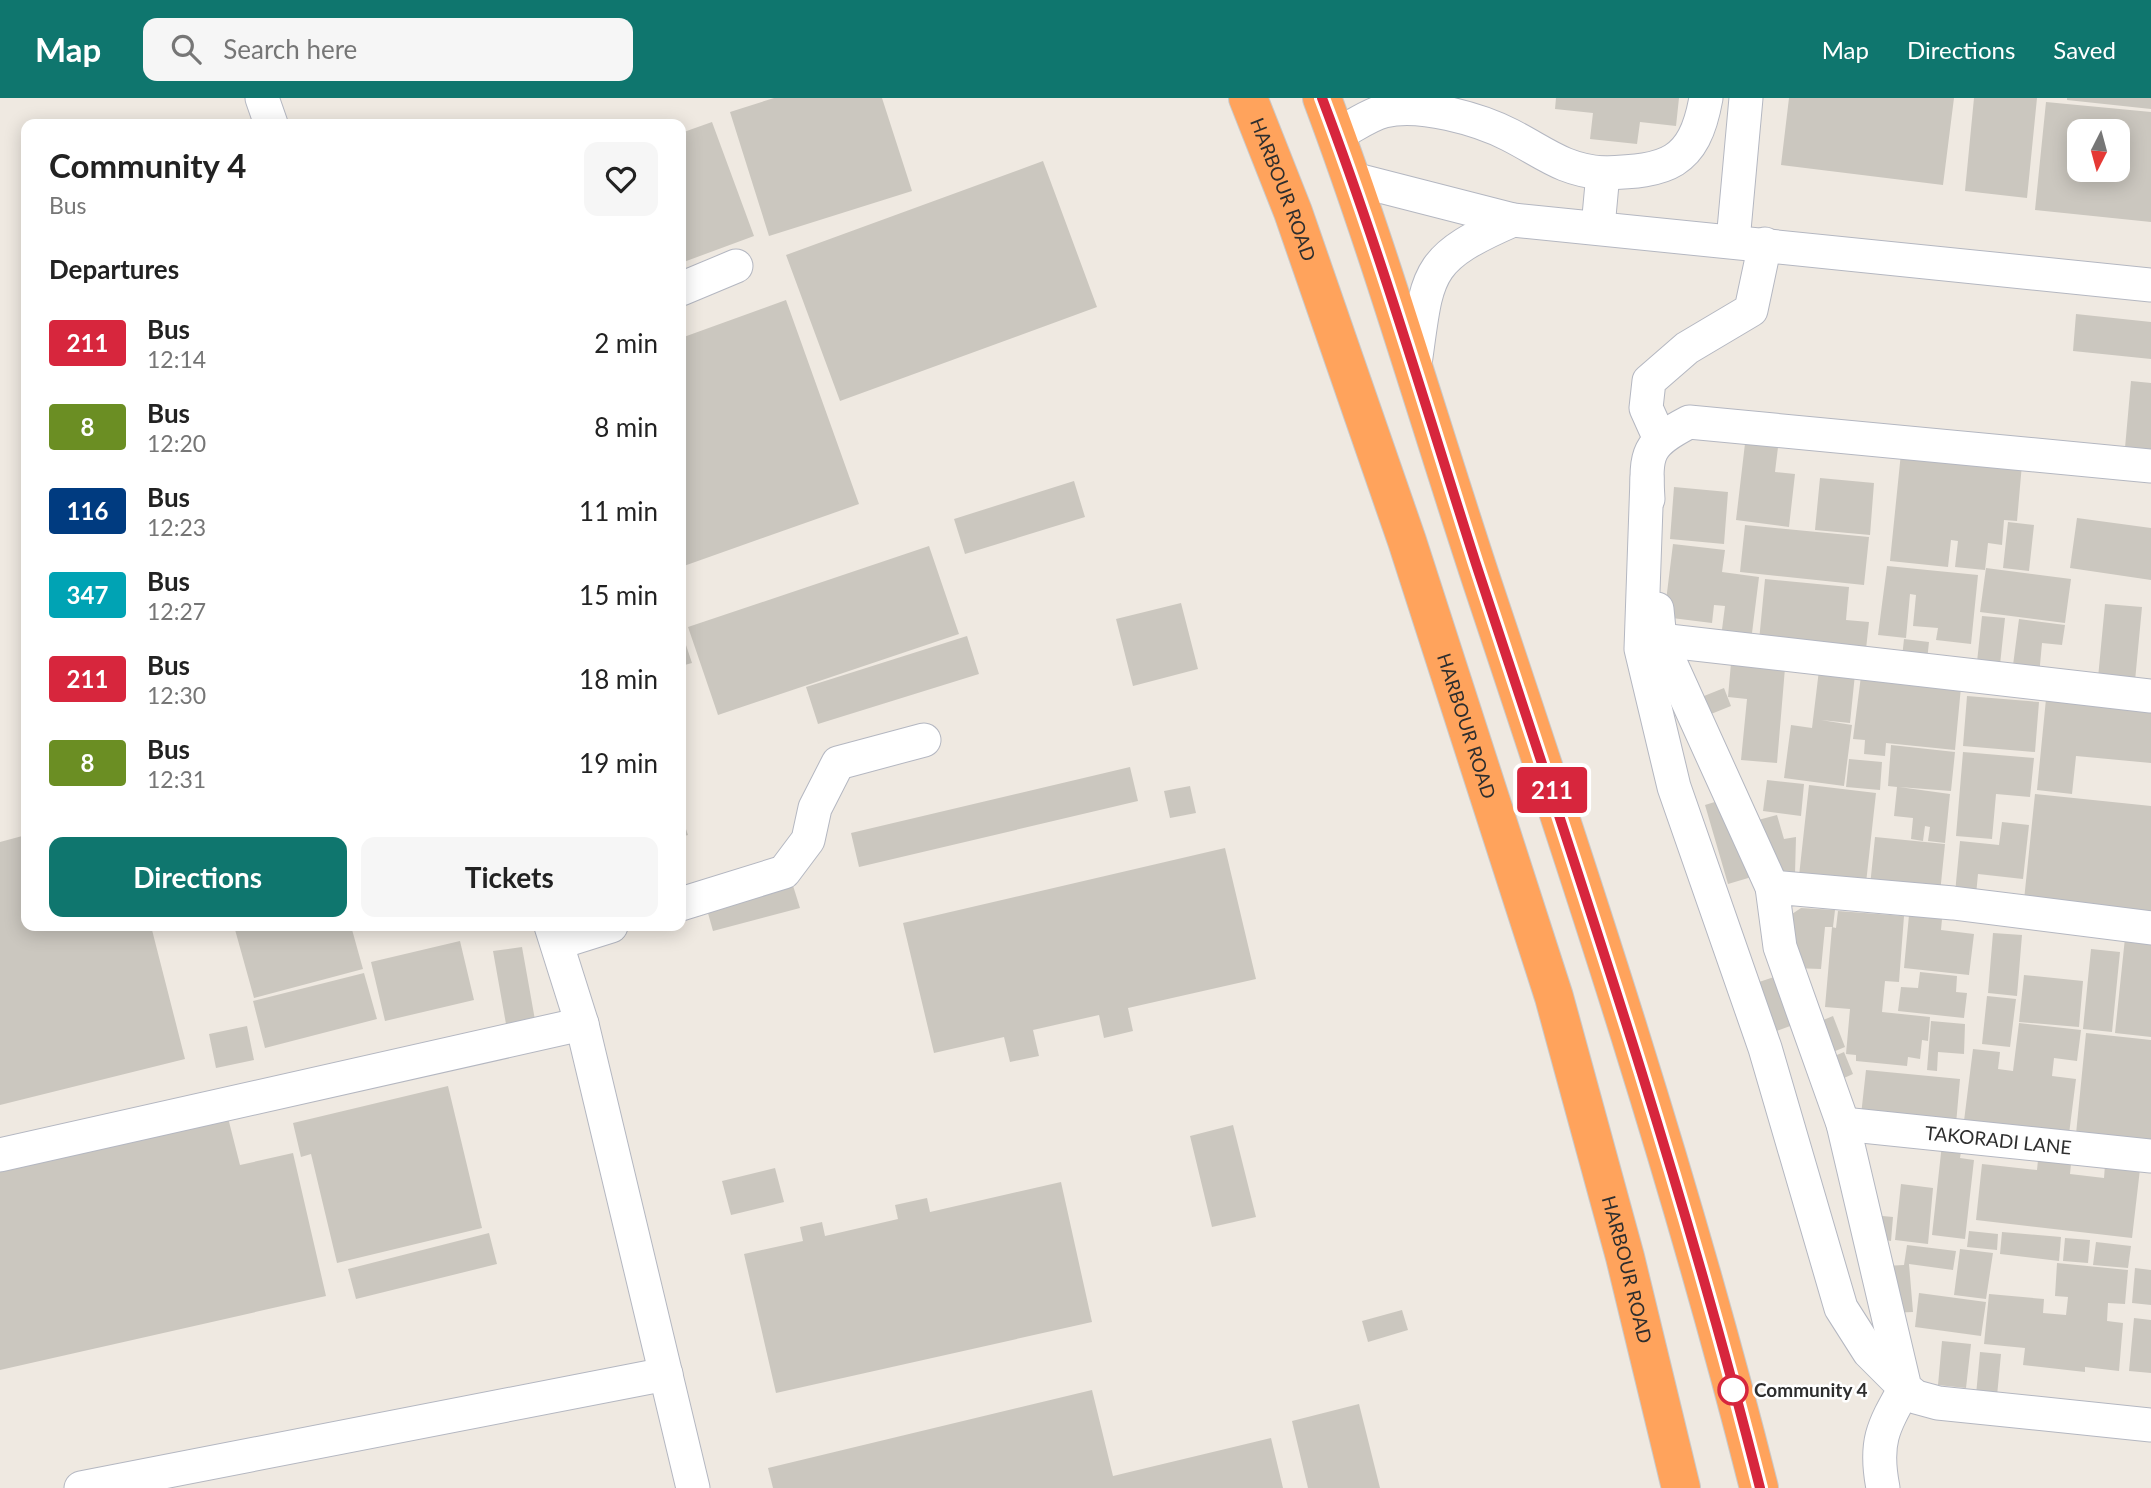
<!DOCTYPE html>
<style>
body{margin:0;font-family:Lato,sans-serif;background:#f6f6f6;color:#222;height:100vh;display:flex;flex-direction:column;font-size:26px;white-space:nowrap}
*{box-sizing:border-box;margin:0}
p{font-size:23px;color:#767676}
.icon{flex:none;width:38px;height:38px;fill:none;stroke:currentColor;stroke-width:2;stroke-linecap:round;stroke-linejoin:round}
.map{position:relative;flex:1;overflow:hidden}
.side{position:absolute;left:21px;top:21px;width:665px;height:812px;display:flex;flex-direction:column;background:#fff;border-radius:14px;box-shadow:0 4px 18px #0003}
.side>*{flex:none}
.badge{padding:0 14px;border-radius:5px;font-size:24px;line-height:46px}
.needle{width:46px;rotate:186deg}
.buttons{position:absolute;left:2067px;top:21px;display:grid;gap:14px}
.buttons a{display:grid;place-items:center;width:63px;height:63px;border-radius:14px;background:#fff;box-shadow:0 4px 18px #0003;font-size:35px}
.map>.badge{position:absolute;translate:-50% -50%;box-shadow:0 0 0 4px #fff}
h2{padding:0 28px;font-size:26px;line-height:63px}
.round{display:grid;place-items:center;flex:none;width:74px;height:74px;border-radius:14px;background:#f6f6f6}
.head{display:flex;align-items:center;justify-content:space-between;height:119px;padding:0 28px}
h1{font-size:33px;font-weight:700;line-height:52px}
.primary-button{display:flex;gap:14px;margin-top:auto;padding:14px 28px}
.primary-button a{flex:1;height:80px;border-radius:14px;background:#0f766e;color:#fff;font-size:28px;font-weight:700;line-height:80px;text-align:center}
.primary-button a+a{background:#f6f6f6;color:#222}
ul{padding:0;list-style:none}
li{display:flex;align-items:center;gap:21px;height:84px;padding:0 28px}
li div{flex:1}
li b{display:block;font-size:26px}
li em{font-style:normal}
li .badge{min-width:77px;font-weight:700;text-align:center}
header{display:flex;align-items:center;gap:42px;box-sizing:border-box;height:98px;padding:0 35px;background:#0f766e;color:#fff}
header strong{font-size:33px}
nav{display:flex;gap:38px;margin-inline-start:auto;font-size:24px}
.search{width:490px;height:63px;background:#f6f6f6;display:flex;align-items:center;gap:18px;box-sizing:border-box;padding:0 24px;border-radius:14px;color:#767676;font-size:26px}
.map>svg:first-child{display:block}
</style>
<header>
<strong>Map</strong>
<div class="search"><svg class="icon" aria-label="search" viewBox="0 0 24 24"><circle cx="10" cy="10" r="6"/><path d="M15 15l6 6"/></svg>Search here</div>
<nav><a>Map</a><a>Directions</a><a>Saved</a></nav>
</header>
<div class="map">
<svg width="2151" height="1390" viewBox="0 0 2151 1390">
<rect width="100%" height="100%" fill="#efe9e1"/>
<path fill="#cbc7bf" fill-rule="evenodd" d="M774,0H882L912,93L769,138L730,14Z
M1556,0H1679L1676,28L1640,24L1637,46L1590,41L1593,15L1555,11Z
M1789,0H1954L1943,87L1781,67Z
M1974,0H2037L2027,100L1965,93Z
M2067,0H2151V11L2067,2Z
M2046,4L2151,14V124L2035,112ZM2079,33H2118V72H2079Z
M712,24L754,138L681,165V35Z
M1043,63L1097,209L840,303L786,157Z
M786,202L859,406L681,469V240Z
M2076,216L2151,224V261L2073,253Z
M2131,283L2151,285V363L2124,361Z
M1746,337L1779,341L1775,374L1795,376L1789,429L1736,422Z
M1901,355L2022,366L2017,423L2004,422L2002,447L1988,445L1985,472L1955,469L1958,443L1951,442L1948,469L1890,463Z
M1820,380L1874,385L1870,437L1815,432Z
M1074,383L1085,419L965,456L954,421Z
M1674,389L1728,394L1724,446L1670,441Z
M2077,420L2151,430V482L2070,470Z
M2008,424L2034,427L2029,473L2003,470Z
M1745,427L1869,439L1864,487L1740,474Z
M1673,446L1725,452L1722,474L1759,479L1750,551L1720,547L1725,508L1714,507L1712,525L1664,519Z
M929,448L959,536L718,617L688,529Z
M1887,468L1978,477L1971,546L1936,542L1938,530L1913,528L1916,497L1910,496L1906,540L1878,537Z
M1986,470L2071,481L2065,525L1980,514Z
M1765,481L1849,489L1846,522L1869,524L1865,560L1758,553Z
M1181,505L1198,571L1133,588L1116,521Z
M2105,506L2142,509L2135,583L2098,580Z
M1982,518L2005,520L1999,576L1976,573Z
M2019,521L2065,527L2062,547L2042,545L2039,578L2012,575Z
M681,532L692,565L681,568Z
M967,538L979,576L818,626L806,589Z
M1904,541L1929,544L1926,572L1901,569Z
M1731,565L1785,570L1777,665L1741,662L1747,601L1728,599Z
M1819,572L1855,576L1850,625L1821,622L1852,627L1844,688L1784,680L1791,627L1812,630Z
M1861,578L1961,589L1955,652L1886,645L1885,658L1864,656L1865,642L1853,641Z
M1724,590L1731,608L1701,620L1694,602Z
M1967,598L2039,604L2035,654L1963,648Z
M2046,601L2151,611V665L2076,658L2072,696L2037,692Z
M1891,647L1955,654L1951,693L1899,689L1950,696L1945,745L1928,743L1930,729L1925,728L1923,743L1911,741L1913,720L1894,718L1897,689L1888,688Z
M1963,654L2034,660L2030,699L1996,696L1992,741L1956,738Z
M1849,661L1882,664L1880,692L1846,689Z
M1130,669L1138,703L859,769L851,735Z
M1767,682L1804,686L1801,718L1763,713Z
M1809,687L1876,695L1866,785L1799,778Z
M1190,688L1196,715L1170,720L1164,693Z
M2035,696L2151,708V815L2024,802Z
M1731,699L1755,778L1728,786L1705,707Z
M681,716L688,737L681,739Z
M1777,717L1784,741L1796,739L1795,776L1785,780L1758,722Z
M2002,724L2029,727L2023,781L1978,776L1976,797L1955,795L1960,743L1999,747Z
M26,737V828H151L185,961L0,1007V744Z
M1875,739L1945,746L1940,795L1870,788Z
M1225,750L1256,881L1128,910L1133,933L1104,940L1099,917L1033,932L1039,958L1010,964L1004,939L934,955L903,825Z
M790,778L800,810L713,833L704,801Z
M1801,810L1835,812L1833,829H1825L1821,871L1793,870L1789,818Z
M1838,813L1904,818L1899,884L1885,883L1882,914L1930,919L1928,943L1922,942L1920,961L1908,959L1907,968L1856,963V957L1846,956L1850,911L1825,909L1832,829L1836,830Z
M1909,817L1942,821L1941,832L1974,836L1969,877L1904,870Z
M234,828H351L363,871L254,900Z
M1993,835L2022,837L2017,898L1988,895Z
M2125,840L2151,843V939L2115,935Z
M460,843L474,902L385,923L371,864Z
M522,849L535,922L506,926L493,853Z
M2091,851L2120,854L2112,934L2083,931Z
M1920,874L1957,878L1956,894L1967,895L1964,920L1898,913L1901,889L1918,890Z
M364,875L377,921L265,950L253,903Z
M1783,876L1801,924L1771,935L1753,886Z
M2024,877L2083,883L2079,929L2019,924Z
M1987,898L2016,901L2010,949L1982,946Z
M1833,918L1845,949L1828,956L1816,925Z
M1931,923L1965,926L1964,956L1938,954L1937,973L1927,972Z
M2019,925L2081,932L2077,963L2054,960L2052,978L2076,981L2069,1036L1964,1023L1973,951L2000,954L1998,971L2013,973Z
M247,928L254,962L216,970L209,936Z
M2086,935L2151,942V1045L2076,1036Z
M1844,954L1853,976L1835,984L1825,962Z
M1866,972L1960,981L1956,1026L1861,1017Z
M448,988L482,1130L337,1165L311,1056L301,1059L293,1025Z
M226,1012L240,1067L293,1055L326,1198L0,1272V1063Z
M1233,1027L1256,1119L1212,1129L1190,1038Z
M1942,1046L1962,1048L1960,1060L1974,1062L1965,1141L1932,1137Z
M2038,1062L2071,1066L2070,1076L2104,1080L2105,1067L2140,1071L2132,1140L1976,1122L1982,1066L2037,1072Z
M775,1070L784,1104L731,1117L722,1083Z
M1061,1084L1092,1224L776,1295L744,1156L803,1143L800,1129L822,1124L825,1138L898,1121L895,1107L927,1100L930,1114Z
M1901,1086L1933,1090L1928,1146L1895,1142Z
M1872,1117L1893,1119L1891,1143L1870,1140Z
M1969,1133L1998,1136L1997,1152L1967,1149Z
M2002,1134L2061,1139L2059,1163L2000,1156Z
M489,1135L497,1166L356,1201L348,1171Z
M2065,1140L2090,1142L2088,1165L2063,1163Z
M2096,1144L2131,1148L2128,1170L2093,1167Z
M1907,1147L1956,1153L1953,1172L1909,1166L1913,1214L1889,1215L1885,1168L1904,1167Z
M1960,1151L1993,1155L1986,1201L1954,1197Z
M2057,1165L2128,1172L2125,1206L2108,1205L2107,1223L2123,1225L2119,1273L2085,1269V1274L2023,1267L2025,1250L1984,1246L1989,1196L2044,1201L2043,1215L2066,1217L2068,1199L2055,1198Z
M2135,1170L2151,1172V1207L2132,1205Z
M1919,1195L1986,1204L1981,1238L1915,1229Z
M1402,1212L1408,1232L1368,1244L1362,1223Z
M2134,1220L2151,1222V1275L2129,1273Z
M1942,1243L1971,1246L1966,1290L1938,1287Z
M1980,1254L2001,1256L1997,1298L1976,1297Z
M1092,1292L1113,1378L1271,1340L1283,1390H773L768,1370Z
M1359,1306L1380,1390H1308L1292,1323Z"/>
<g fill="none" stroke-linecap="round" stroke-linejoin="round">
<g stroke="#b4b7c1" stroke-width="35">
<g id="minor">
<path d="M262,0L271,26"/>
<path d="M1336,37C1351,30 1368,17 1384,13C1419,4 1479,21 1510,37C1545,55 1563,72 1603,75L1598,129"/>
<path d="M1603,75C1667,73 1694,67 1706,0"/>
<path d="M1353,81L1513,122L2151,187"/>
<path d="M1733,143L1746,0"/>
<path d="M681,191L736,168"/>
<path d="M1415,266C1428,175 1423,161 1513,122"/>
<path d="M1659,339L1646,310L1649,283L1687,250L1751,212L1765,146"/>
<path d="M1647,380L1641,551L1674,689L1765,950L1841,1210L1869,1254L1905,1290C1883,1329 1874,1344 1883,1390"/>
<path d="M1648,401C1645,354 1647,346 1689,324L2151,368"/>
<path d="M1657,511L1660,542L1772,789"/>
<path d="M1660,542L2151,598"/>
<path d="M681,806L784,774L808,742L815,710L838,665L924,642"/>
<path d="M551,828L582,926L693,1390"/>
<path d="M2151,830L1953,805L1772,789L1780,849L1843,1026L1905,1290L1916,1299L1938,1305L2151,1327"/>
<path d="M557,845L611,828"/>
<path id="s1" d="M1843,1026L2151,1058"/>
<path d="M0,1057L582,926"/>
<path d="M81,1390L666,1276"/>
</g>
</g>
<g stroke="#c9c9c9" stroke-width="40">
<g id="highway">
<path id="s2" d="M1248,0L1293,114L1407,443L1554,899L1625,1159L1681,1390"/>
<path d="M1322,0C1382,160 1429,324 1483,487C1583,786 1682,1084 1759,1390"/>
</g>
</g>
<use href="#minor" stroke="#fff" stroke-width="33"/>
<use href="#highway" stroke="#ffa35c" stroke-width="38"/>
</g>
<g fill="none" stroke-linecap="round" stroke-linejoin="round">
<g stroke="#fff" stroke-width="16">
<path id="line" d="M1322,0C1380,153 1426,310 1476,466C1577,772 1681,1077 1760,1390"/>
</g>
<use href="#line" stroke="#d7263d" stroke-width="10"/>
</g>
<circle fill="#fff" stroke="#d7263d" stroke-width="3.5" cx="1733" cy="1292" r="14"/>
<g text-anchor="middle" stroke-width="5" stroke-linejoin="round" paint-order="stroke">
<g font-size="19" fill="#2e2e2e" stroke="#fff">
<text dy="7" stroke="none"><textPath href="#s2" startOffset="98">HARBOUR ROAD</textPath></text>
<text dy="7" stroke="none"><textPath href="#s2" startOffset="665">HARBOUR ROAD</textPath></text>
<text dy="7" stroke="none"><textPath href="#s1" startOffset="156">TAKORADI LANE</textPath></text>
<text dy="7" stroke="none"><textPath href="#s2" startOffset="1232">HARBOUR ROAD</textPath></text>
</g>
<g font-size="19" font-weight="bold" fill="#2e2e2e" stroke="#fff" text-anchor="start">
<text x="1754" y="1299">Community 4</text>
</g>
</g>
</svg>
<div class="buttons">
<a><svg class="needle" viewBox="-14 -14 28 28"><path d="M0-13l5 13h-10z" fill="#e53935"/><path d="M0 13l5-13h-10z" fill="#767676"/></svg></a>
</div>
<b class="badge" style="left:1552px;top:692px;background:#d7263d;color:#fff">211</b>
<section class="side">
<div class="head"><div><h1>Community 4</h1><p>Bus</p></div><a class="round"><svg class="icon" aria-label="heart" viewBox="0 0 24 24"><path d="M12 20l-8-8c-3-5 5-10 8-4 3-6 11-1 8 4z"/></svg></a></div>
<h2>Departures</h2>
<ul>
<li><span class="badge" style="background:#d7263d;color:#fff">211</span><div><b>Bus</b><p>12:14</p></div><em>2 min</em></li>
<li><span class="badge" style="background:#6b8e23;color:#fff">8</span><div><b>Bus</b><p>12:20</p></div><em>8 min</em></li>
<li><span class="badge" style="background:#003b80;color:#fff">116</span><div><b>Bus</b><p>12:23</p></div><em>11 min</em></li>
<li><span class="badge" style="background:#00a3b4;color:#fff">347</span><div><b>Bus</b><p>12:27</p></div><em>15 min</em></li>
<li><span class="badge" style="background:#d7263d;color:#fff">211</span><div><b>Bus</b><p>12:30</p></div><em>18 min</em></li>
<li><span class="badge" style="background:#6b8e23;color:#fff">8</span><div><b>Bus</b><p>12:31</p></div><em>19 min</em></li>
</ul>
<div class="primary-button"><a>Directions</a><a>Tickets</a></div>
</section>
</div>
